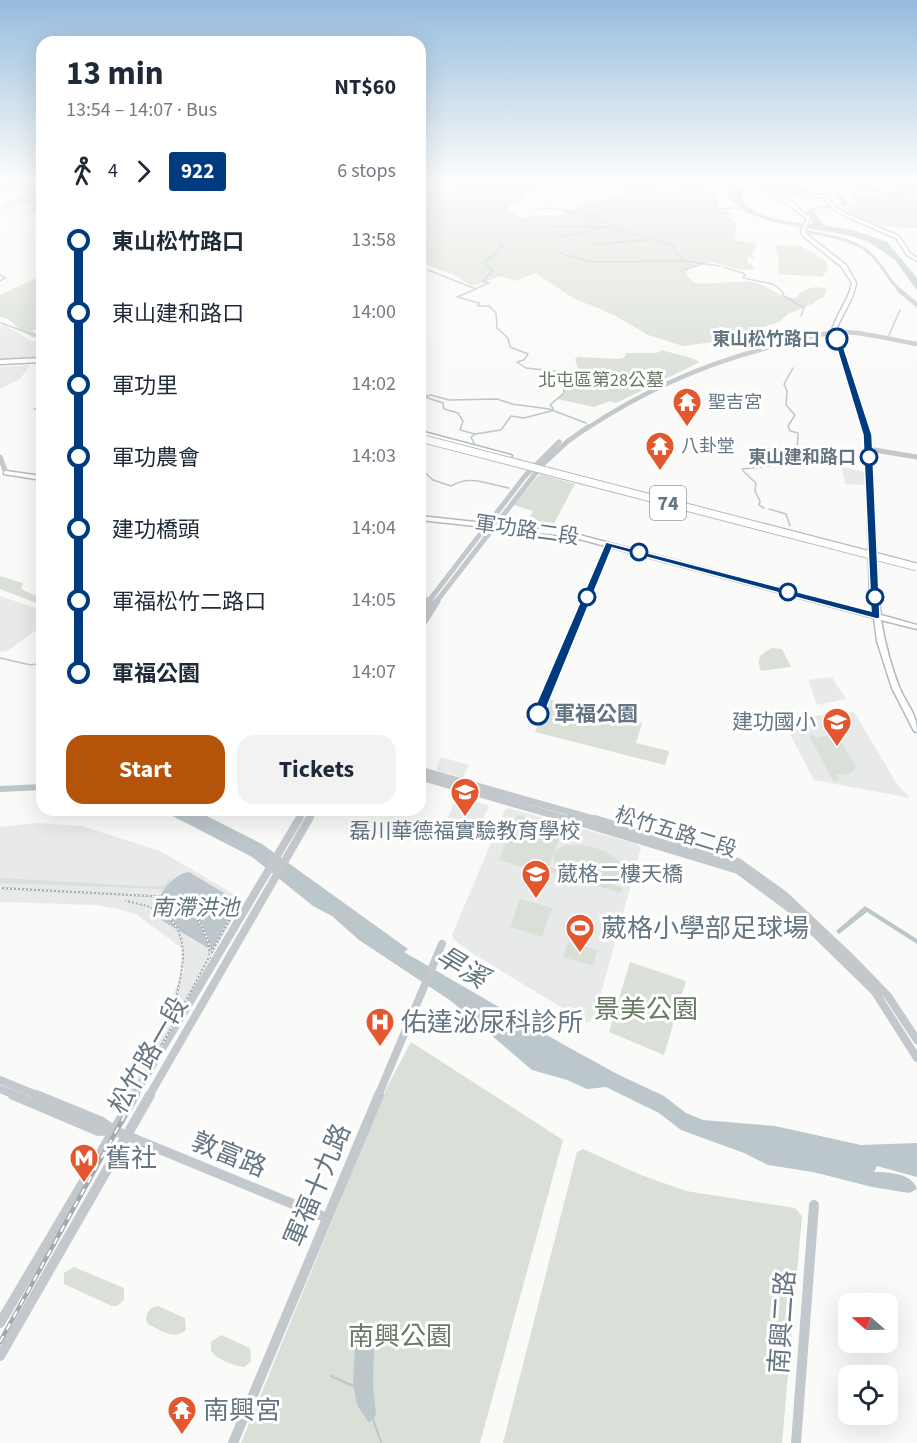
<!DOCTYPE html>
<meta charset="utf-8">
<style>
body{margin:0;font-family:"Source Sans 3","Noto Sans TC",sans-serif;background:#f2f2f3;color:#1f2937;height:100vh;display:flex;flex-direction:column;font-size:22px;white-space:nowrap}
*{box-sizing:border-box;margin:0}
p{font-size:20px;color:#747a83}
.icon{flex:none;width:33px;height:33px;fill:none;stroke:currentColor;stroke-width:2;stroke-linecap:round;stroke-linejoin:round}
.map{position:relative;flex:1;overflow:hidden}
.side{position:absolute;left:36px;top:36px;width:390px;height:780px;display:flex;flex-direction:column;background:#fff;border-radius:18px;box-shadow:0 6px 24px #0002}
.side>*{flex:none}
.badge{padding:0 12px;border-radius:4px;font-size:21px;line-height:39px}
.needle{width:39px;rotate:290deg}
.buttons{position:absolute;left:838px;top:1293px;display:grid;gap:12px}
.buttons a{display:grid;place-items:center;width:60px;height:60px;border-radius:12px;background:#fff;box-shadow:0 6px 24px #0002;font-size:30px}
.map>.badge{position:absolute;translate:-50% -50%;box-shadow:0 0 0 3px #fff}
.legs{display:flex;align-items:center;gap:9px;height:66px;padding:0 30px;font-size:20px}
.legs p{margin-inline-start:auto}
.headline{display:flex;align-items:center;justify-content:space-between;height:102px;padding:0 30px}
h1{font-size:33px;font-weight:700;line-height:45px}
.button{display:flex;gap:12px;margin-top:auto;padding:12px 30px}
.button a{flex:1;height:69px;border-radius:18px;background:#b45309;color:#fff;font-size:24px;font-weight:700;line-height:69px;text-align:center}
.button a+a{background:#f2f2f3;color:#1f2937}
ul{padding:0 30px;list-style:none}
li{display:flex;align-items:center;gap:21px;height:72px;font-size:22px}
li i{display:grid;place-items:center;width:9px;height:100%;margin:0 8px;background:currentColor}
li i::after{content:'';width:15px;height:15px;margin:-8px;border:4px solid;border-radius:50%;background:#fff}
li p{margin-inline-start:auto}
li:first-child i{background:linear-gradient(#0000 50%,currentColor 0)}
li:last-child i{background:linear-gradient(currentColor 50%,#0000 0)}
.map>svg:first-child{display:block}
</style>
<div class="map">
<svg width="917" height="1443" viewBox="0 0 917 1443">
<rect width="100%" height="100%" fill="#fafaf8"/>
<path fill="#e8e9e9" d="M5,325L31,341H42V359L0,361V326Z
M30,365L20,379L0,389V367Z
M842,467L865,472V485L845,484Z
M0,596L42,610V626L9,650L2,652L0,651Z
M832,677L846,699L817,705L808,680Z
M854,712L897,784L910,798L814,780L782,719Z
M441,757L469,765L463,778L438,771L436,769Z
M458,795L489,806L473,839L442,829Z
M508,808L637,844L641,848L594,1019L587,1023L472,953L454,940L452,935L505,810Z
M35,823L82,826L160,851L236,895L242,902L124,1108L120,1107L184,971L183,949L136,914L117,909L96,905L0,902V827Z"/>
<path fill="#dadfd7" d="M0,182H42V212L28,214L33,207L32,203L20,204L3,210L2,204L17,198L23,191L16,188L0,192Z
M471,182H556L525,195L526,199L521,202L509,203L508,210L521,218L535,215L559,216L579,205L620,196V191L629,182H651L652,187C673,203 713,166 718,208L734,214L728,216L736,223L735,240L757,244L752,254L755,260L748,256L747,262L756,268C728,276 708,248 685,273C688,276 692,281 695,283C700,285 741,281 752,282C769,284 776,298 795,298C806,288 812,285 827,289L824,296L812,304L788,314L779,322L766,326L750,337L683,346L648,335L614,315L571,297L536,273L515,281L501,276L472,286L454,275L420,262V183L454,190L473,186L490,188L493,185Z
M897,182H917V228C890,228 866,225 844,209L855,206L856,201L852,197L855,193L873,195L903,192Z
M775,245L801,246L826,261L828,269L822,277L778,274L779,259Z
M36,278L42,280V326L32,331L42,336L41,339C21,337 14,318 0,317V295Z
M663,350C676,355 688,355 700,362L616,403L610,401L594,407L557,399L564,394V387L554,382L550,377L562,373L579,372L575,359L578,357L619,359L625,357L626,353H656Z
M540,474L575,484L551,529L526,524L533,511L513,505Z
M0,576L23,583L21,589L42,599V605L0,589Z
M772,648L782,649L791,667L761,671C756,657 760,655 772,648Z
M549,699L642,723L636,743L669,751L665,765L535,732Z
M809,735H814L816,738L825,736L841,741L856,767C851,775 844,775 836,774L839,780L833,781Z
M517,815L563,827L549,867L556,869C539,830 614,845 621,865C623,869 621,875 620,879L613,885L622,888L621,893L547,871L546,874L499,860Z
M176,874L164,889L0,883V878L154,887L162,886Z
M520,899L552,908L542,937L510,927Z
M568,942L597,950L593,966L563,957Z
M630,962L686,981L664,1055L609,1032Z
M411,1042L563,1140L480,1443H241L386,1089Z
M583,1149L641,1175L686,1191L795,1208L802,1216L782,1443H503L577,1152Z
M74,1267L124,1288V1300L117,1306H112L64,1284V1273Z
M158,1306L185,1318L186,1330C174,1341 161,1330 148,1324C143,1315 149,1307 158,1306Z
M221,1335L250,1348L251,1361L245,1367C237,1367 216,1359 212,1352C210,1350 211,1346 211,1342Z"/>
<path fill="#bbc7cb" d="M716,182H728L743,191L741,196C751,220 791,221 812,225V218L806,212L811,208L846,203V205L816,209L815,213L824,225L856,231L887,242L917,278V290L895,260L869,242L851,236L769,221L746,212L728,197L729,188Z
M161,810H195L262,844L408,949L404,952L566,1046L619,1075L664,1096L686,1113L703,1120L775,1126L861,1145L917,1143V1177L877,1166L874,1172C888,1172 912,1173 917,1189L909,1193L872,1187L813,1172L768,1165L744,1153L681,1130L659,1113L606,1087L587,1089L567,1080L532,1070L451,1001L359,940L332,916L313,906L252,857Z
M189,872L241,903L213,951L153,915C156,898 171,874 189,872Z
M865,906L917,939V944L867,912L839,934L836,931Z
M366,1331L370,1332L374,1345L373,1383L376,1415L369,1423L357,1405L353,1383L355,1347Z"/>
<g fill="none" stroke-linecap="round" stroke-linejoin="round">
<path stroke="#bbc7cb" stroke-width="1.5" d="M897,185L917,187
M894,193L900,198L917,203
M537,210L548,208L598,215L600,217L597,219L608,222L611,227
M676,210L740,208
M586,220L597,219
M546,227H611L672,245L674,249
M560,236L584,233L602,227
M588,245L647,240
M674,251L684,261L720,266
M559,253L592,262L684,261
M723,267L743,273L745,275L743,278L773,284L782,291L784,296L804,308L801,316
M428,270L476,289L457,297L479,303L478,306H489L496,313L497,328L508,338L510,347L528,354L524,360L517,362L526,368L563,372L549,378L550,381L563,385L564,393L550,405L553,408L551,411L524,418L511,416L501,430L475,434L471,437L474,443
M680,271L702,264
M0,275L5,278L0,281
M477,288L489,283L483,281L493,270L486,266L485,261L499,252L498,248L503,247L499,241
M0,323C15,327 28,334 42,337
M38,330L42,327
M889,335L900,310
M425,397L443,403L444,409L458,413L463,421L460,430L475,434
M420,398L431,395L449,400L497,399L512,404L549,409L586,423
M34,409L42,410
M420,453L425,461L420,468L433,480L451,486C471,474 488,485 509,488
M742,469L770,466L765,450L769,449L797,455L798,433L790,431L788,426L795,415L786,405L787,391L784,384L793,368
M743,471L756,483L755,491L760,501L759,505L764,508
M769,509L786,514L790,526
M420,597L427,598
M0,658L31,665L42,663"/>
<path stroke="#bbc7cb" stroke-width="2" d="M331,1376L353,1386
M373,1419L381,1442"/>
<path fill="#bbc7cb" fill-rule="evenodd" d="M892,182H896L901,192C880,199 859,183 837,193L847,202V204L838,206L836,205L843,203L833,193C852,182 874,190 894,192L898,191Z
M42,784V790L0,792V786Z"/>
<g stroke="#b5babe" stroke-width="3">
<path id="major" d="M751,182H757L825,196L835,207L847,214L899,236L910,253L917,258V261L907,255L896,238L845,216L833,209L823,198Z
M759,185H761L788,201L794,202V204H793L810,218L805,231L806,234L846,265L856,283C854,300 842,313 836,330L871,435L878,595L881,615L917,625V629L881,620C885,643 891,667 900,689C907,705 917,714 917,732L914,731L892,688L877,641L874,618L568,536L420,520V516L568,532L873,613L870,595L865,435L832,330C837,313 849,300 852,283L842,267L803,236L801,231L807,219L787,203L759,187Z
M6,471L42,476V480L4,474V472Z"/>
</g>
<g stroke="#b4b9bd" stroke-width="3">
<path id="highway" d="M42,358V362L0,364V360Z
M420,431L511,455L512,456L509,458L420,435Z"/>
</g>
<path stroke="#c3c8cc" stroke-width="3" d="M803,231C829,236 861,239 877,261C886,272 890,282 901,291"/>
<path stroke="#c3c8cc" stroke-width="4.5" d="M899,290L917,305
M586,429C649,387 718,358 791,342C808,338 827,331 845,332C869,333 893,340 917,344"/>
<path stroke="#c3c8cc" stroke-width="5" d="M868,449L917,457
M0,457L6,473
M428,602L525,476L559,442
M436,602L542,465L568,441L588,427"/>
<path stroke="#c3c8cc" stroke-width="7" d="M420,615L429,601
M420,628L437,601
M420,770L601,821
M420,777L574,821
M298,821L304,810
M308,821L314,810"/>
<path stroke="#c3c8cc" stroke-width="8" d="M569,819L738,870L788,907L875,992L917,1058
M595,819L738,862L783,894L851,958L888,996L917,1040
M0,1080L39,1096
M0,1089L17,1096
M134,1096L299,819
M149,1096L309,819
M378,1096L442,944"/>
<path stroke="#c3c8cc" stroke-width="10" d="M13,1095L98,1131L112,1130
M36,1095L102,1122L113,1130L327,1218
M0,1323L135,1095
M0,1356L150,1095
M233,1443L379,1095
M796,1443L814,1205"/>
<use href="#major" fill="#fff" fill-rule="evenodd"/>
<use href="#highway" fill="#fff" fill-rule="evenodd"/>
<g stroke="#a2aab0" stroke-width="2">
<path id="rail-far1" d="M0,888L168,897C194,908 209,929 210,958
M126,901C140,904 153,906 165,915C197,937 178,990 170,1020
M135,1096L237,905"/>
</g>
<g stroke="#a2aab0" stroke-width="4.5">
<path id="rail" d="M0,1342L136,1095"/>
</g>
<use href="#rail-far1" stroke="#fff" stroke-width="1.5" stroke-dasharray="2" stroke-linecap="butt"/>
<use href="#rail" stroke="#fff" stroke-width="2" stroke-dasharray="7" stroke-linecap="butt"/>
<g stroke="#b4b9bd" stroke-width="9" stroke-linecap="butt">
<path id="highway-bridge" d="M420,438L917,567"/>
</g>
<use href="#highway-bridge" stroke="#fff" stroke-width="7"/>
</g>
<linearGradient id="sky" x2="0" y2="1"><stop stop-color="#96bcdc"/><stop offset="0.47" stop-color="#fdfdfc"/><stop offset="1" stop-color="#fdfdfc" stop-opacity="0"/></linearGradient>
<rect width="917" height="384" fill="url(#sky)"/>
<path fill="#003b80" stroke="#fff" stroke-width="1.5" d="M837,337L841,339L872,435L880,618L877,619L612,548L544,714L542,717H534L532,714L606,542L871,611L863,435L834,339Z"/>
<defs>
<g id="temple-pin" transform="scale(1.5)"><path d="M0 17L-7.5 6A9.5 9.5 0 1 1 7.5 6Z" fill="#e4572e" stroke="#fff"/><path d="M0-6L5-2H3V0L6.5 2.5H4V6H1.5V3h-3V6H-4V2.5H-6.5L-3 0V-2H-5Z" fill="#fff"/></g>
<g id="school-pin" transform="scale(1.5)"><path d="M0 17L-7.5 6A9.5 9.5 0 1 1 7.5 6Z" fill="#e4572e" stroke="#fff"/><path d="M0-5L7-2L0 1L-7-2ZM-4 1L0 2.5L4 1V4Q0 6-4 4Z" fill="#fff"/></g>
<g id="university-pin" transform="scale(1.5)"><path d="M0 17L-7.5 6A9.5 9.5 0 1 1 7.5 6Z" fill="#e4572e" stroke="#fff"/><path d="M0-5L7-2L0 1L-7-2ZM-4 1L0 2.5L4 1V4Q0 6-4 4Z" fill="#fff"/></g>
<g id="stadium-pin" transform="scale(1.5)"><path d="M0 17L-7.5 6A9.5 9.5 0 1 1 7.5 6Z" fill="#e4572e" stroke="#fff"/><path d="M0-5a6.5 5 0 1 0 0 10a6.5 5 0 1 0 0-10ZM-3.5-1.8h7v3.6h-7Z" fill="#fff"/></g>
<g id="hospital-pin" transform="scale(1.5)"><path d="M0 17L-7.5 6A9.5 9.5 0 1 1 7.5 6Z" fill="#e4572e" stroke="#fff"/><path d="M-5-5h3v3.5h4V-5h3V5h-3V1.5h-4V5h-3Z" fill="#fff"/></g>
<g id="metro-pin" transform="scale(1.5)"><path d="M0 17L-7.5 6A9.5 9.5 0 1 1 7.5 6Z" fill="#e4572e" stroke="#fff"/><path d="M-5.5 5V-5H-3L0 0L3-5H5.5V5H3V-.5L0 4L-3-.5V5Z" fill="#fff"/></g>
</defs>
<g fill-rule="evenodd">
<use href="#temple-pin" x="687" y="402"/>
<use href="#temple-pin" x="660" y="446"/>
<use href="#school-pin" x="837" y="722"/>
<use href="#school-pin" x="465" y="792"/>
<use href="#university-pin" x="536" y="874"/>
<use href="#stadium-pin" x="580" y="928"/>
<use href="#hospital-pin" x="380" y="1022"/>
<use href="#metro-pin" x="84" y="1158"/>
<use href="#temple-pin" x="182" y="1410"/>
</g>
<g fill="#fff" stroke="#003b80" stroke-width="3">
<circle cx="837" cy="339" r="10"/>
<circle cx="869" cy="457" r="8"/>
<circle cx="639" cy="552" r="8"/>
<circle cx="788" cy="592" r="8"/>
<circle cx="587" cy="597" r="8"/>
<circle cx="875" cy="597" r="8"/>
<circle cx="538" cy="714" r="10"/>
</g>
<g text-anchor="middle" stroke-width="6" stroke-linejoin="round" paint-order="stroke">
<g font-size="18" font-weight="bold" fill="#657683" stroke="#fff" text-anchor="end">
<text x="820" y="345">東山松竹路口</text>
<text x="856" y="463">東山建和路口</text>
</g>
<g font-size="18" fill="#687a64" stroke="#fff">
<text x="601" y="386">北屯區第28公墓</text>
</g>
<g font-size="18" fill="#657683" stroke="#fff" text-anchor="start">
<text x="708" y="408">聖吉宮</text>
<text x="681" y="452">八卦堂</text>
</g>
<rect fill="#fff" stroke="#939fa8" stroke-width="1.5" x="650" y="486" width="36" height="34" rx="4.5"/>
<g font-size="20" font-weight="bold" fill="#657683">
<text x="668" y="510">74</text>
</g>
<g font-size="21" fill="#657683" stroke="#fff">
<text transform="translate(527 530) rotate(8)" y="7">軍功路二段</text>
<text transform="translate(676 832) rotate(17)" y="7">松竹五路二段</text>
</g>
<g font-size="21" font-weight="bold" fill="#657683" stroke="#fff" text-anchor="start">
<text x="554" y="721">軍福公園</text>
</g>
<g font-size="21" fill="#657683" stroke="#fff" text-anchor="end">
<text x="816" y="729">建功國小</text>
<text x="465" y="838" text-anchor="middle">磊川華德福實驗教育學校</text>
<text x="557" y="881" text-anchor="start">葳格二樓天橋</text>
</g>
<g font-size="22" font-style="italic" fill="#60757c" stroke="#fff">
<text x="195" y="915">南滯洪池</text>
</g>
<g font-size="26" fill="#657683" stroke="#fff" text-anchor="start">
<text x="601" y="937">葳格小學部足球場</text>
<text x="401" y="1031">佑達泌尿科診所</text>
<text x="105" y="1167">舊社</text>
<text x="203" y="1419">南興宮</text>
</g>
<g font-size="26" fill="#687a64" stroke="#fff">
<text x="646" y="1018">景美公園</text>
<text x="400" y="1345">南興公園</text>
</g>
<g font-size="26" fill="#657683" stroke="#fff">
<text transform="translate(148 1055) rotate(-60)" y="9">松竹路一段</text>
<text transform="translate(229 1154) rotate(22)" y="9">敦富路</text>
<text transform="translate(317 1185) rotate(-67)" y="9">軍福十九路</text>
<text transform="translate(782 1322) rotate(-86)" y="9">南興二路</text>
</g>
<g font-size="27" font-style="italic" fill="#60757c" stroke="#fff">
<text transform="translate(462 967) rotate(31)" y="9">旱溪</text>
</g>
</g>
</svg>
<div class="buttons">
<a><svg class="needle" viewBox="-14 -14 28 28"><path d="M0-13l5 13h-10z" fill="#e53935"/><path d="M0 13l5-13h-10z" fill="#747a83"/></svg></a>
<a><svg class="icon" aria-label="locate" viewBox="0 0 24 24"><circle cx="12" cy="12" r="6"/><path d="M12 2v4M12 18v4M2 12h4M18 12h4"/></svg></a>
</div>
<section class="side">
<div class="headline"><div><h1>13 min</h1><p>13:54 – 14:07 · Bus</p></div><b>NT$60</b></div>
<div class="legs"><svg class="icon" aria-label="walk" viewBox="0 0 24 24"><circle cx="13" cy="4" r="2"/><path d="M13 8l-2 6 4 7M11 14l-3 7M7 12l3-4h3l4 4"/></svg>4<svg class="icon" aria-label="forward" viewBox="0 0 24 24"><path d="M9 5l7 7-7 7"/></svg><b class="badge" style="background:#003b80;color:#fff">922</b><p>6 stops</p></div>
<ul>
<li><i style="color:#003b80"></i><b>東山松竹路口</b><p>13:58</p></li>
<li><i style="color:#003b80"></i><span>東山建和路口</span><p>14:00</p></li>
<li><i style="color:#003b80"></i><span>軍功里</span><p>14:02</p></li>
<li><i style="color:#003b80"></i><span>軍功農會</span><p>14:03</p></li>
<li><i style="color:#003b80"></i><span>建功橋頭</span><p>14:04</p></li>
<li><i style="color:#003b80"></i><span>軍福松竹二路口</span><p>14:05</p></li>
<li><i style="color:#003b80"></i><b>軍福公園</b><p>14:07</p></li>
</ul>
<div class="button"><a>Start</a><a>Tickets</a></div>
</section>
</div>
